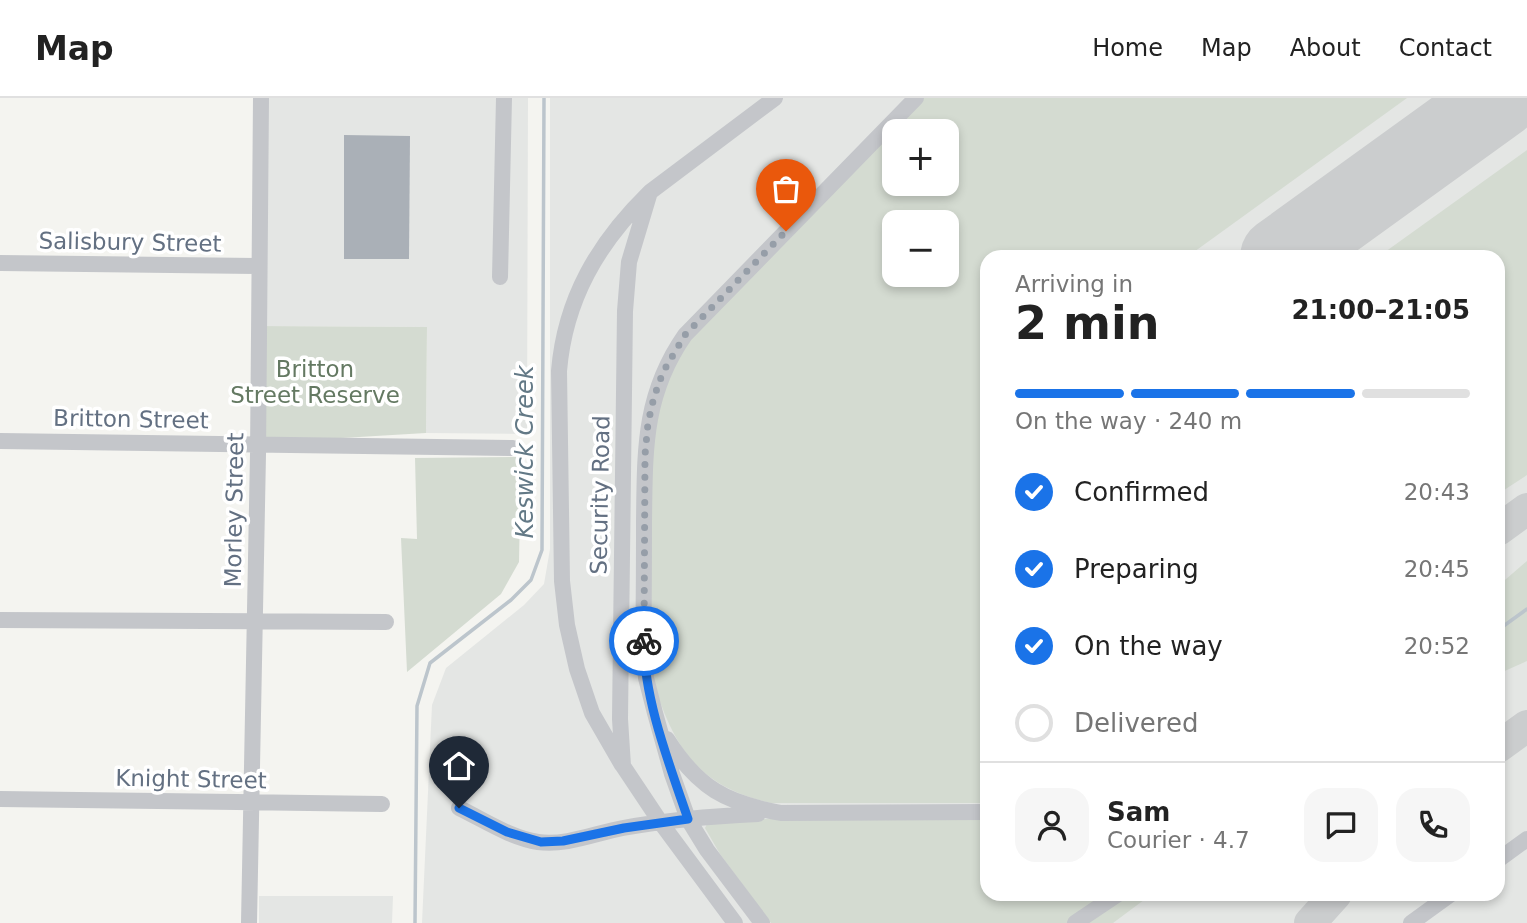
<!DOCTYPE html>
<html lang="en">
<head>
<meta charset="utf-8">
<style>
  body { margin:0; font-family:"DejaVu Sans",sans-serif; background:#f6f6f6; color:#222; height:100vh; display:flex; flex-direction:column; font-size:26px; white-space:nowrap }
  * { box-sizing:border-box; margin:0 }
  p { font-size:23px; color:#767676 }
  .icon { flex:none; width:38px; height:38px; fill:none; stroke:currentColor; stroke-width:2; stroke-linecap:round; stroke-linejoin:round }
  .map { position:relative; flex:1; overflow:hidden }
  .details { position:absolute; left:980px; top:152px; width:525px; height:651px; display:flex; flex-direction:column; background:#fff; border-radius:21px; box-shadow:0 4px 10px #0003 }
  .details>* { flex:none }
  .controls { position:absolute; left:882px; top:21px; display:grid; gap:14px }
  .controls a { display:grid; place-items:center; width:77px; height:77px; border-radius:14px; background:#fff; box-shadow:0 4px 10px #0003; font-size:35px }
  .pin { position:absolute; display:grid; place-items:center; width:60px; height:60px; color:#fff; margin:-72px -30px; border-radius:50% 50% 50% 0; rotate:-45deg; box-shadow:0 0 7px #0007 }
  .pin .icon { rotate:45deg }
  .courier { position:absolute; display:grid; place-items:center; width:70px; height:70px; margin:-35px; border:5px solid #1a73e8; border-radius:50%; background:#fff; color:#222; box-shadow:0 2px 9px #0007 }
  .headline em { font-style:normal; font-weight:600 }
  .headline div { display:flex; flex-direction:column-reverse }
  .headline { display:flex; align-items:center; justify-content:space-between; height:119px; padding:0 35px }
  h1 { font-size:46px; font-weight:600; line-height:52px }
  .bar { display:grid; grid-template-columns:repeat(4,1fr); gap:10px 7px; align-content:center; height:84px; padding:0 35px }
  .bar i { height:9px; border-radius:5px; background:#e0e0e0 }
  .bar .current { background:#1a73e8 }
  .bar p { grid-column:span 4 }
  .line { display:flex; align-items:center; gap:18px; padding:0 35px; border-top:2px solid #e0e0e0 }
  .line div { flex:1 }
  .round { display:grid; place-items:center; flex:none; width:74px; height:74px; border-radius:21px; background:#f6f6f6 }
  ol { padding:0 35px; list-style:none }
  li { display:flex; align-items:center; gap:21px; height:77px }
  li p { margin-inline-start:auto }
  li .icon { padding:7px; border-radius:50%; background:#1a73e8; color:#fff; stroke-width:4 }
  li:last-child { color:#767676 }
  li i { width:38px; height:38px; border:4px solid #e0e0e0; border-radius:50% }
  header { display:flex; align-items:center; gap:42px; box-sizing:border-box; height:98px; padding:0 35px; background:#fff; border-bottom:2px solid #e0e0e0 }
  header strong { font-size:33px }
  nav { display:flex; gap:38px; margin-inline-start:auto; font-size:24px }
  .map>svg:first-child { display:block }
</style>
</head>
<body>
<header>
<strong>Map</strong>
<nav><a>Home</a><a>Map</a><a>About</a><a>Contact</a></nav>
</header>
<div class="map">
<svg width="1527" height="825" viewBox="0 0 1527 825">
  <rect width="100%" height="100%" fill="#f4f4f0"/>
  <!-- built -->
  <path fill="#e4e6e4" fill-rule="evenodd" d="M263,0H528L527,336L426,335L427,229L259,228Z
    M550,0H1527V825H422L432,607L446,570L524,507L544,486L550,451ZM894,33H947V86H894ZM894,124H947V177H894ZM987,159H1498V796H987Z
    M259,798H393L392,825H259Z"/>
  <!-- green -->
  <path fill="#d4dbd1" fill-rule="evenodd" d="M922,0H1407L1187,159H987V705H771C695,688 672,646 651,576V349L656,305L686,242ZM894,33H947V86H894ZM894,124H947V177H894Z
    M1527,52V377L1498,396V159H1378Z
    M259,228L427,229L426,335L258,345Z
    M521,359L519,464L501,496L407,574L401,440L417,441L415,360Z
    M1527,463V563L1498,576V488Z
    M987,717V796H1152L1113,825H771L720,756L705,730L709,722Z"/>
  <g fill="none" stroke-linecap="round" stroke-linejoin="round">
    <!-- stream -->
    <path stroke="#bcc5cc" stroke-width="3.5" d="M1498,532L1527,511
      M415,825L417,608L430,565L511,502L531,482L542,452L544,0"/>
    <!-- taxiway -->
    <path stroke="#cbcdce" stroke-width="32" d="M1497,2L1505,0
      M1498,432L1527,411
      M1498,649L1527,628
      M1310,825L1336,796"/>
    <!-- runway -->
    <path stroke="#cbcdce" stroke-width="80" d="M1280,159L1500,0"/>
  </g>
  <!-- building -->
  <path fill="#aab0b7" d="M344,37L410,38L409,161H344Z"/>
  <g fill="none" stroke-linecap="round" stroke-linejoin="round">
    <!-- minor -->
    <path stroke="#c4c6ca" stroke-width="16" d="M0,165L259,168
      M500,179L504,0
      M0,343L513,350
      M0,522L386,524
      M667,641C698,690 726,705 781,715L987,714
      M622,667L592,615L577,571L567,527L562,483L559,273C565,201 598,145 649,95
      M0,701L382,706
      M459,710C484,722 511,740 538,744C566,748 596,735 623,730C667,722 713,718 758,716
      M1498,762L1527,741
      M249,825L258,356L261,0
      M735,825L661,725L623,668L620,621L625,213L629,164L650,94L775,0
      M762,825L707,752L688,721L672,676L655,615L646,580L643,549C644,507 644,465 644,424C645,353 643,297 685,237L916,0
      M1075,825L1118,796
      M1411,825L1451,796"/>
  </g>
  <g fill="none" stroke-linecap="round" stroke-linejoin="round">
    <!-- done -->
    <path stroke="#969ea8" stroke-width="7" stroke-dasharray="0 12.6" d="M644,543L645,357L648,325L654,299L663,274L685,237L786,133"/>
    <!-- route -->
    <path stroke="#1a73e8" stroke-width="9" d="M459,710L507,734L541,744L563,743L624,730L688,721C670,668 643,599 644,543"/>
  </g>
  <g text-anchor="middle" dominant-baseline="central" stroke-width="7" stroke-linejoin="round" paint-order="stroke">
    <!-- street labels -->
    <g font-size="23" fill="#637082" stroke="#fff">
      <text transform="translate(130 144) rotate(1)">Salisbury Street</text>
      <text transform="translate(131 321) rotate(1)">Britton Street</text>
      <text transform="translate(600 397) rotate(-89)">Security Road</text>
      <text transform="translate(234 412) rotate(-89)">Morley Street</text>
      <text transform="translate(191 681) rotate(1)">Knight Street</text>
    </g>
    <!-- park labels -->
    <g font-size="23" fill="#647962" stroke="#fff">
      <text x="315" y="271">Britton<tspan x="315" dy="26">Street Reserve</tspan></text>
    </g>
    <!-- water labels -->
    <g font-size="24" font-style="italic" fill="#637986" stroke="#fff">
      <text transform="translate(525 354) rotate(-90)">Keswick Creek</text>
    </g>
  </g>
</svg>
<div class="controls">
<a>+</a>
<a>−</a>
</div>
<div class="pin" style="left:786px;top:133px;background:#ea580c"><svg class="icon" aria-label="bag" viewBox="0 0 24 24"><path d="M5 8h14l-1 12H6zM9 8a3 3 0 0 1 6 0"/></svg></div>
<div class="pin" style="left:459px;top:710px;background:#1f2937"><svg class="icon" aria-label="home" viewBox="0 0 24 24"><path d="M3 11l9-7 9 7M6 9v11h12V9"/></svg></div>
<div class="courier" style="left:644px;top:543px"><svg class="icon" aria-label="bike" viewBox="0 0 24 24"><circle cx="6" cy="16" r="4"/><circle cx="18" cy="16" r="4"/><path d="M6 16l4-8h5l3 8M10 8l3 8H6M13 5h3"/></svg></div>
<section class="details">
<div class="headline"><div><h1>2 min</h1><p>Arriving in</p></div><em>21:00–21:05</em></div>
<div class="bar"><i class="current"></i><i class="current"></i><i class="current"></i><i></i><p>On the way · 240 m</p></div>
<ol>
<li><svg class="icon" aria-label="check" viewBox="0 0 24 24"><path d="M5 12l5 5 9-10"/></svg>Confirmed<p>20:43</p></li>
<li><svg class="icon" aria-label="check" viewBox="0 0 24 24"><path d="M5 12l5 5 9-10"/></svg>Preparing<p>20:45</p></li>
<li><svg class="icon" aria-label="check" viewBox="0 0 24 24"><path d="M5 12l5 5 9-10"/></svg>On the way<p>20:52</p></li>
<li><i></i>Delivered</li>
</ol>
<div class="line" style="height:126px"><a class="round"><svg class="icon" aria-label="person" viewBox="0 0 24 24"><circle cx="12" cy="8" r="4"/><path d="M4 21q1-7 8-7t8 7"/></svg></a><div><b>Sam</b><p>Courier · 4.7</p></div><a class="round"><svg class="icon" aria-label="chat" viewBox="0 0 24 24"><path d="M4 5h16v11H9l-5 4z"/></svg></a><a class="round"><svg class="icon" aria-label="phone" viewBox="0 0 24 24"><path d="M5 4h4l2 5-3 2q2 4 5 5l2-3 5 2v4C11 20 4 13 5 4z"/></svg></a></div>
</section>
</div>
</body>
</html>
